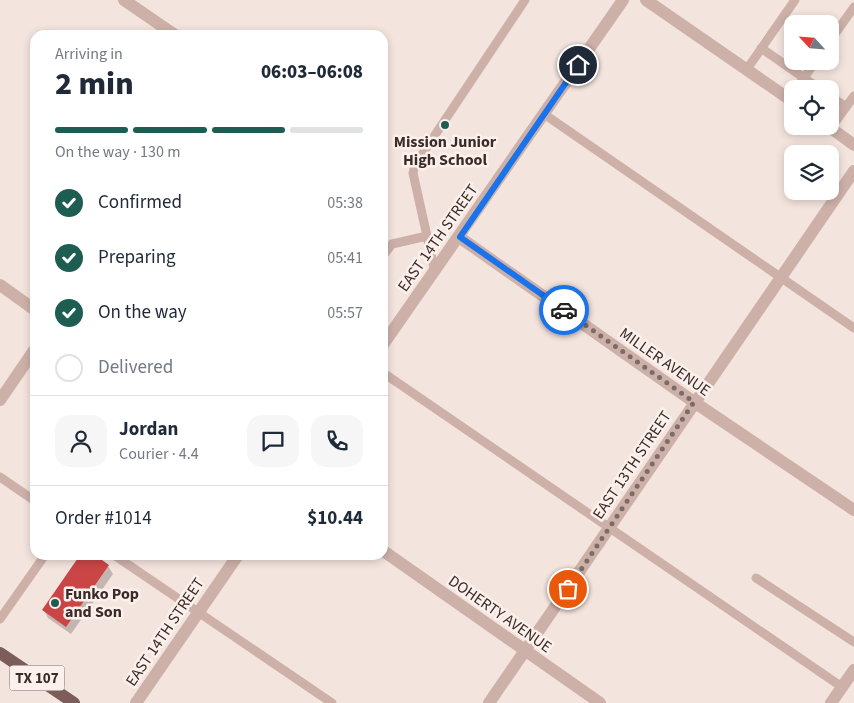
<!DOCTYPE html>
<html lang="en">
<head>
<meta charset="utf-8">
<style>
  body { margin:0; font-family:"Source Sans 3",sans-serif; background:#f6f6f7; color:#1f2937; height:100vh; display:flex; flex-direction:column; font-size:19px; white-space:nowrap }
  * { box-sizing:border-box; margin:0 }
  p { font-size:16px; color:#747a83 }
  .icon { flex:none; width:28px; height:28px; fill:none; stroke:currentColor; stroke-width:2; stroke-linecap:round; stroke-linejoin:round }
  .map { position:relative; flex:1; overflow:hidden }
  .sheet { position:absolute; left:30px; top:30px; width:358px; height:530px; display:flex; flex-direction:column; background:#fff; border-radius:15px; box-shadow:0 2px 8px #0003 }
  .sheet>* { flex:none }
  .needle { width:32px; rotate:296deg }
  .buttons { position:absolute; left:784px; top:15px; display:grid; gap:10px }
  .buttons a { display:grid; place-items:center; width:55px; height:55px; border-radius:10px; background:#fff; box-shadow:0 2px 8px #0003; font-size:25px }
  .pin { position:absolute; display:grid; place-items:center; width:42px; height:42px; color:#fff; margin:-21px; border:2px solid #fff; border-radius:50%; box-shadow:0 1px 5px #0007 }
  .courier { position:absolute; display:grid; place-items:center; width:50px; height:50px; margin:-25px; border:4px solid #1a73e8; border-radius:50%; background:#fff; color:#222; box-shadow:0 1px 6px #0007 }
  .overview em { font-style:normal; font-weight:800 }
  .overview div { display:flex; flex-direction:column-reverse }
  .overview { display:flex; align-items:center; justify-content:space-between; height:85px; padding:0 25px }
  h1 { font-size:32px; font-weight:800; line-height:38px }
  .bar { display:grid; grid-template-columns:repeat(4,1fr); gap:8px 5px; align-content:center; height:60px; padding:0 25px }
  .bar i { height:6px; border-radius:4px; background:#e0e1e3 }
  .bar .on { background:#1d5d52 }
  .bar p { grid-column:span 4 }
  .line { display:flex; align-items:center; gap:12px; padding:0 25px; border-top:1px solid #e0e1e3 }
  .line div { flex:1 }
  .round { display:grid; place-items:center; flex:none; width:52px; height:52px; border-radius:15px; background:#f6f6f7 }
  ol { padding:0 25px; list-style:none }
  li { display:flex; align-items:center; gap:15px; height:55px }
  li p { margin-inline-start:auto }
  li .icon { padding:5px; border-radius:50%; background:#1d5d52; color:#fff; stroke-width:4 }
  li:last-child { color:#747a83 }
  li i { width:28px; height:28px; border:2px solid #e0e1e3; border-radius:50% }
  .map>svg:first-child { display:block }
</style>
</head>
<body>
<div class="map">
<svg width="854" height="703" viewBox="0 0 854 703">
  <rect width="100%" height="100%" fill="#f4e4de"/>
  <!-- shadow -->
  <path fill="#0003" d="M82,555H93L108,566L113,574L71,634L48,618L44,610Z"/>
  <!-- building -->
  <path fill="#ca4646" d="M80,555H95L109,565L66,627L42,610Z"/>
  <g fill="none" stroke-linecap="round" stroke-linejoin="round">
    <!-- lane -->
    <path stroke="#cdb1a9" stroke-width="9" d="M830,41L854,7
      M761,48L820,89
      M747,69L795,0
      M796,89L816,61
      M830,96L846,107
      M544,114L854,328
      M831,128L854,96
      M382,257L392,244L427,236
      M435,272L413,173L415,165L525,0
      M382,372L842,687
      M0,477L35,501
      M114,555L332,703
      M756,578L854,642
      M0,619L45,555"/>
    <!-- street -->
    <path stroke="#cdb1a9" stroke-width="12" d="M124,0L175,35
      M646,0L792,101
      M828,126L854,145
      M459,237L694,402L854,510
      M0,285L35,310
      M382,346L623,0
      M0,400L35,349
      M382,550L600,703
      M136,703L238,555
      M489,703L854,171
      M831,703L854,670"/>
    <!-- primary -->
    <path stroke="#7c5d5a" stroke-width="12" d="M0,653L74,703"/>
  </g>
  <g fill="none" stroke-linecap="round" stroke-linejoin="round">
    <!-- done -->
    <path stroke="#7b6c68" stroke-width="5" stroke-dasharray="0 9" d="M564,310L694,402L568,589"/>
    <!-- route -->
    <path stroke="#1a73e8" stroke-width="6" d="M564,310L460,237L578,65"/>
  </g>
  <!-- markers -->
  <g fill="#1d5d52" stroke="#fbf0eb" stroke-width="2">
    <circle cx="445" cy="125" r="5"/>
    <circle cx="55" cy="603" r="5"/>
  </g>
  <g text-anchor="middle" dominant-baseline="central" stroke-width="5" stroke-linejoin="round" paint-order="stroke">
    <!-- shield labels -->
    <rect fill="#fbf0eb" stroke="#746663" stroke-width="1" x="9.5" y="665.5" width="55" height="25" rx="4"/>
    <g font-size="15" font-weight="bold" fill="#3a2b29">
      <text x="37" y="678">TX 107</text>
    </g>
    <!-- poi labels -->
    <g font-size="16" font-weight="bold" fill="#3a2b29" stroke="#fbf0eb">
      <text x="445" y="142">Mission Junior<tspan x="445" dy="18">High School</tspan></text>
      <text x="65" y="594" text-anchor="start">Funko Pop<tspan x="65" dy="18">and Son</tspan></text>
    </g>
    <!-- street labels -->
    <g font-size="16" fill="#3a2b29" stroke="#fbf0eb">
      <text transform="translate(438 238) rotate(-55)">EAST 14TH STREET</text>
      <text transform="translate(665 362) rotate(35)">MILLER AVENUE</text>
      <text transform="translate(632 465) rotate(-56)">EAST 13TH STREET</text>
      <text transform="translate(500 614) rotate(35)">DOHERTY AVENUE</text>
      <text transform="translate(165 632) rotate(-56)">EAST 14TH STREET</text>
    </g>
  </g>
</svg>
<div class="buttons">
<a><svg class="needle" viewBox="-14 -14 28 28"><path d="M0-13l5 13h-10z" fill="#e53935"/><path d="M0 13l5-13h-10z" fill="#747a83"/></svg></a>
<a><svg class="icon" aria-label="locate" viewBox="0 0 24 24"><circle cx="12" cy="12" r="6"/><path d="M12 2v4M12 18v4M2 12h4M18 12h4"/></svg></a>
<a><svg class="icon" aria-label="layers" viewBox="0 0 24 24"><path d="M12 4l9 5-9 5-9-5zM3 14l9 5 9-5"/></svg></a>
</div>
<div class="pin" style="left:568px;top:589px;background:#ea580c"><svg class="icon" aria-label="bag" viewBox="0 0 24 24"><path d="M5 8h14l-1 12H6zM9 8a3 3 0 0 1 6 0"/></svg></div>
<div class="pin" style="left:578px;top:65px;background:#1f2937"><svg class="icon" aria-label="home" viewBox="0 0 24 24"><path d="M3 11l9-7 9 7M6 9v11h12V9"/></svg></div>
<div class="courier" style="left:564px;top:310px"><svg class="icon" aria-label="car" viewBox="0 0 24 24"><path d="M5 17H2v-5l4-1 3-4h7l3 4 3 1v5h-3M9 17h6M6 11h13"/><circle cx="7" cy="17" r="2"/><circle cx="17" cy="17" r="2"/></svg></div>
<section class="sheet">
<div class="overview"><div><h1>2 min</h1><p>Arriving in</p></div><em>06:03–06:08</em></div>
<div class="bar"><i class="on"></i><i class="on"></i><i class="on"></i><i></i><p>On the way · 130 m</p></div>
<ol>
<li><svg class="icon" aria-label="check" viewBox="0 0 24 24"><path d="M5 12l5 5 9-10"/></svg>Confirmed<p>05:38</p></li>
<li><svg class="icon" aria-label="check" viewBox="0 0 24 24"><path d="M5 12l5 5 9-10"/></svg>Preparing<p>05:41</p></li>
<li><svg class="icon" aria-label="check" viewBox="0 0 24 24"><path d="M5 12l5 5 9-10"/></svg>On the way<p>05:57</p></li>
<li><i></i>Delivered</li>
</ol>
<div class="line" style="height:90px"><a class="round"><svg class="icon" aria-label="person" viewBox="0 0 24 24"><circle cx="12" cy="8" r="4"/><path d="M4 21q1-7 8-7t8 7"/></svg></a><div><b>Jordan</b><p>Courier · 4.4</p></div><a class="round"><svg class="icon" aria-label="chat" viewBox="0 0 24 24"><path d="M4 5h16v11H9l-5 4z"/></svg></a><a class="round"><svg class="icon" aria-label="phone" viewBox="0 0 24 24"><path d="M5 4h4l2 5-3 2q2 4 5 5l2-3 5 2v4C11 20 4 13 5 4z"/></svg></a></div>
<div class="line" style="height:65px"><div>Order #1014</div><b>$10.44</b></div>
</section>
</div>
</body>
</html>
